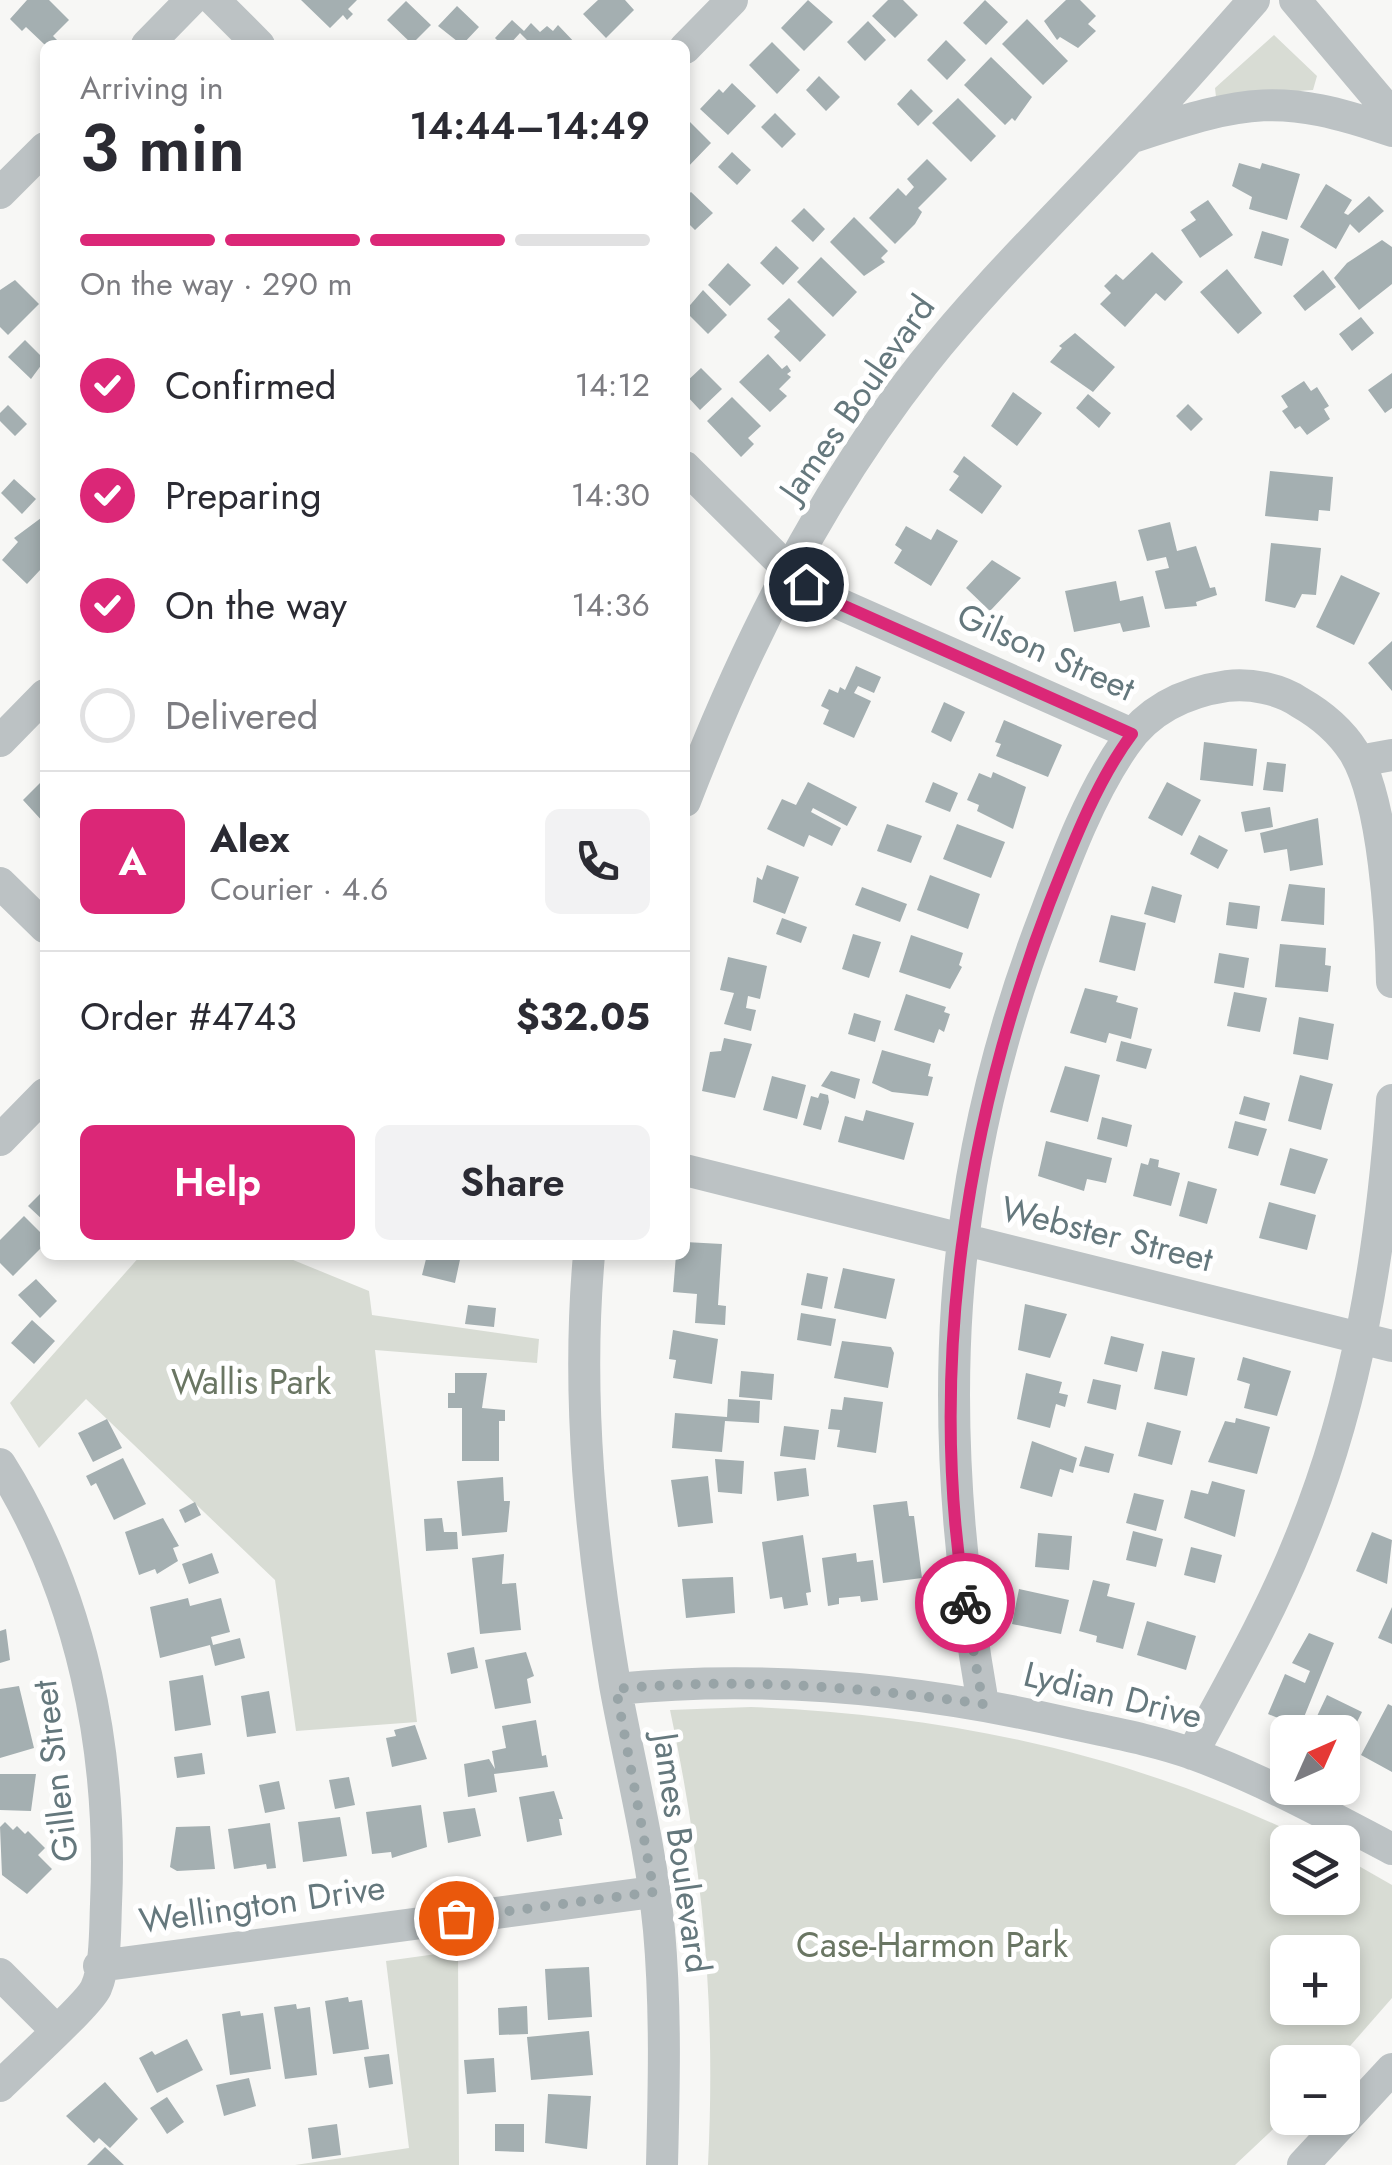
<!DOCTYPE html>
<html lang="en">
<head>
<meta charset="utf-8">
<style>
  body { margin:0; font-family:Jost,sans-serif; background:#f2f2f3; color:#2b2b33; height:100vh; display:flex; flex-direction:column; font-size:38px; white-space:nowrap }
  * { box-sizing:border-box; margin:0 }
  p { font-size:32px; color:#7c7c81 }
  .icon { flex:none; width:55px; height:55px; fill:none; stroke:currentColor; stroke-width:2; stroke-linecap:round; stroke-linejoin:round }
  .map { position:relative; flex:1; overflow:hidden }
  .drawer { position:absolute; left:40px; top:40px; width:650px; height:1220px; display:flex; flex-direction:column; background:#fff; border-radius:15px; box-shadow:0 5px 15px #0003 }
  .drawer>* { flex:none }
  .needle { width:65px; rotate:45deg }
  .controls { position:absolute; left:1270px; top:1715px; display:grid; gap:20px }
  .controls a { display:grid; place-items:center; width:90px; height:90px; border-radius:15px; background:#fff; box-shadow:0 5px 15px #0003; font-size:50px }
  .pin { position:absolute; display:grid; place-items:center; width:85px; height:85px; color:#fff; margin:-42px; border:5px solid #fff; border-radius:50%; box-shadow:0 2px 10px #0007 }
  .courier { position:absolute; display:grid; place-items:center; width:100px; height:100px; margin:-50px; border:8px solid #db2777; border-radius:50%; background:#fff; color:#222; box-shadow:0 2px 12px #0007 }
  .summary em { font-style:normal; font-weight:600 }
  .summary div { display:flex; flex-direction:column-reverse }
  .summary { display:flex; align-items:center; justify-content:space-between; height:170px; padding:0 40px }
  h1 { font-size:65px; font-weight:600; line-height:75px }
  .bar { display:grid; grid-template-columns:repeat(4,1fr); gap:15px 10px; align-content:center; height:120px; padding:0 40px }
  .bar i { height:12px; border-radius:8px; background:#e1e1e2 }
  .bar .on { background:#db2777 }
  .bar p { grid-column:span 4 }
  .line { display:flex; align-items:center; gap:25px; padding:0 40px; border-top:2px solid #e1e1e2 }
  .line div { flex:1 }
  .round { display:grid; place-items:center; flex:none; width:105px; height:105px; border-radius:15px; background:#f2f2f3 }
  ol { padding:0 40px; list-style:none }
  li { display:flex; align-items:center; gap:30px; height:110px }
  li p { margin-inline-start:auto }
  li .icon { padding:10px; border-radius:50%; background:#db2777; color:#fff; stroke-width:4 }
  li:last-child { color:#7c7c81 }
  li i { width:55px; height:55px; border:5px solid #e1e1e2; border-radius:50% }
  .cta { display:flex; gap:20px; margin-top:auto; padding:20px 40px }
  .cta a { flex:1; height:115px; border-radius:15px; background:#db2777; color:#fff; font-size:40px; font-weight:600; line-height:115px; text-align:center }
  .cta a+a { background:#f2f2f3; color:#2b2b33 }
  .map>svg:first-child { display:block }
</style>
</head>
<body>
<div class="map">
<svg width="1392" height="2165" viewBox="0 0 1392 2165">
  <rect width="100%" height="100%" fill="#f7f7f5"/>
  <!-- green -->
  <path fill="#d8dcd4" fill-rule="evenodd" d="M1274,35L1317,76L1313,90L1216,97L1215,88Z
    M141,1255H281L369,1291L372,1315L539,1339L537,1363L375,1350L417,1722L296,1731L275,1580L86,1399L39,1448L10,1403Z
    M751,1707C951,1715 1132,1754 1313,1842H1288V1898H1342L1343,1857L1392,1885V1998L1336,2062H1288L1287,2116L1235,2165H708C716,2006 703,1866 670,1710ZM1288,1952H1342V2008H1288Z
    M458,1951L459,2165H295L409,2148L386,1961Z"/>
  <!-- building -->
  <path fill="#a4afb1" d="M27,0H49L69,20L53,36L57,40L52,45H45L26,27L22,31L10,19Z
    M301,0H357L348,9L353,14L347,20L343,15L330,28Z
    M598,0H625L634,10L606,38L583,14Z
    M808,0L833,22L804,51L781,28Z
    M888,0H903L918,15L895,38L872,16Z
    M985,0L1008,22L986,45L963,23Z
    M1066,0H1080L1096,16L1088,24L1096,31L1078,48L1060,37L1057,40L1044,21Z
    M406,1L431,25L412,44L387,20Z
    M457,6L479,27L462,45L438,26Z
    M1027,19L1068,61L1043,85L1002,44Z
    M512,20L524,31L531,23L540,32L547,26L553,31L558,25L577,45H532L520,33L509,45H502L495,38Z
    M868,21L886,40L865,61L847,42Z
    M946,40L966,60L947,80L927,60Z
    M772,42L800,70L777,94L749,65Z
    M991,57L1032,97L1015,121L1012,118L1005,125L964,85Z
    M819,76L840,97L826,111L806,90Z
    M732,83L756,106L728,135L700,109L719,89L723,93Z
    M911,89L933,111L918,126L897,104Z
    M958,98L996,136L971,162L932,123Z
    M775,113L796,134L782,148L761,127Z
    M688,120L711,143L685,170V123Z
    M732,152L751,170L737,185L718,167Z
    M927,159L947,179L918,208L922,212L915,224L895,244L869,218L898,188L906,196L914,187L907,179Z
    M1239,163L1260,169L1262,163L1300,174L1287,220L1249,209L1252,197L1232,186Z
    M1326,184L1352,200L1344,213L1348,215L1369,196L1384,211L1359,233L1350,224L1336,249L1300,227Z
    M691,192L713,213L695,230L685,220V197Z
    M1208,200L1233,235L1200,258L1181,230L1196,220L1190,212Z
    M804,208L825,229L813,242L791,221Z
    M854,217L888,251L881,258L885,262L864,276L830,242Z
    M1262,231L1289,239L1282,266L1254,258Z
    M1382,240L1392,247V284L1359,310L1334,278L1347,263Z
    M776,246L799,268L783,285L760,263Z
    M1152,252L1183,282L1165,301L1156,293L1125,327L1100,304L1111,293L1104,286L1116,274L1123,280Z
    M821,257L857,292L833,317L797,282Z
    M728,263L751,285L730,306L708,285Z
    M1227,269L1262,313L1238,334L1200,292Z
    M1323,270L1336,287L1305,311L1293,296Z
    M15,280L39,304L8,335L0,327V290Z
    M703,290L727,315L708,334L685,311Z
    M789,298L826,335L800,362L774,337L780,331L767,319Z
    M1361,317L1374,333L1352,351L1339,334Z
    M1075,333L1115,367L1093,392L1050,362L1062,348L1059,346Z
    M25,340L45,360L31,379L8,357Z
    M768,354L782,369L787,365L791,371L787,374L791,377L779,389L787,396L770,412L739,382Z
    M701,368L722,389L700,410L685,394V383Z
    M1392,373V408L1385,413L1368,390Z
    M1304,381L1311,391L1317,387L1329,406L1324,409L1330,419L1307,435L1300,426L1295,429L1282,411L1288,407L1281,396Z
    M1013,392L1042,413L1017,446L991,426Z
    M1088,394L1111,413L1099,428L1076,408Z
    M732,397L761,426L748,438L754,444L741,457L707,421Z
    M1188,404L1203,419L1191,431L1176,416Z
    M8,405L27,424L15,436L0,421V413Z
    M964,456L1002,486L982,514L949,490L959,476L953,472Z
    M1270,471L1333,477L1330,511L1319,510L1318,521L1265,516Z
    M14,479L36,499L22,514L1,493Z
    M41,518L45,522V573L41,569L27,584L2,560L18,542L14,538Z
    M1170,522L1177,551L1196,546L1210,588L1215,587L1217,595L1196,602L1197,606L1165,609L1155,571L1169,568L1166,557L1147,561L1138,530Z
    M906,526L931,540L937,529L958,541L931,586L894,563L902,550L895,545Z
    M1271,543L1321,548L1316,595L1302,594L1295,608L1265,601Z
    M992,560L1021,578L990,611L966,588Z
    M1341,575L1380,593L1354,645L1316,627Z
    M1116,581L1120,601L1143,596L1150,627L1123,632L1120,623L1074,632L1065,591Z
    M1392,641V691L1368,663Z
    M856,666L881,677L874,693L858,686L854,693L871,701L854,738L823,724L829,710L821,706L829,689L838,693L840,687L845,690Z
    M944,702L965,712L951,742L931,732Z
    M1004,720L1062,745L1048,777L996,756L1001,744L995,742Z
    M1204,742L1257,749L1253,786L1200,780Z
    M1267,762L1286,764L1283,792L1263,790Z
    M993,772L1026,787L1013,829L977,811L979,805L967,800L979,773L991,778Z
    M45,778V824L23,800Z
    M808,782L857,807L847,826L813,808L811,812L841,828L832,846L809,835L804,847L767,829L782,799L796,805Z
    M933,782L958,793L950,812L925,802Z
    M1167,782L1201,800L1182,836L1148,818Z
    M1270,807L1273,827L1245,832L1241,812Z
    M1318,818L1323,865L1290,871L1287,849L1264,853L1260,833Z
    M887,824L922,836L911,863L877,851Z
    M957,824L1005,842L991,878L943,859Z
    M1199,835L1228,850L1218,869L1190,854Z
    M767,865L799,877L785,914L753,902L757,877L762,880Z
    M930,875L980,894L968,929L917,910Z
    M1289,884L1325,888L1324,925L1281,921Z
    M1152,886L1182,895L1175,923L1144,914Z
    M862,887L907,904L900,922L855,905Z
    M1229,902L1260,906L1257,929L1226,925Z
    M1111,915L1146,923L1135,971L1099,962Z
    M782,918L807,927L801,943L776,934Z
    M853,934L881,942L869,978L842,969Z
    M911,935L963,953L959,965L962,967L950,989L899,972Z
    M1280,944L1326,948L1325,965L1331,966L1328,992L1275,987Z
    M1219,953L1249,958L1244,988L1214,983Z
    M728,957L767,966L760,999L748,996L746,1008L756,1010L751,1031L724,1024L734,993L720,990Z
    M1085,988L1118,996L1116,1002L1138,1008L1131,1039L1109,1033L1106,1043L1070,1033Z
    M1234,992L1267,998L1260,1032L1227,1026Z
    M906,994L946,1007L944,1012L950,1014L944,1032L939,1029L934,1043L894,1030Z
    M854,1013L881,1021L875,1042L848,1034Z
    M1299,1017L1334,1024L1328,1060L1293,1054Z
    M724,1038L752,1044L735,1098L702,1091L710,1052L721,1051Z
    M1121,1041L1152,1049L1146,1069L1116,1061Z
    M882,1050L931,1064L928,1076L933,1077L928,1096L892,1092L872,1083Z
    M1065,1066L1100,1075L1088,1122L1050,1112Z
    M831,1071L860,1079L855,1099L821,1086Z
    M1300,1075L1333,1084L1321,1130L1288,1121Z
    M772,1076L806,1085L797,1119L763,1110Z
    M820,1093L828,1095L829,1102L821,1130L803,1125L811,1096L818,1098Z
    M1244,1096L1270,1103L1265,1121L1239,1114Z
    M866,1110L914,1123L904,1160L838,1142L845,1116L863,1121Z
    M1102,1117L1132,1125L1127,1147L1097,1139Z
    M1235,1121L1267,1129L1258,1156L1228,1148Z
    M1046,1141L1112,1158L1106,1183L1087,1179L1084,1191L1038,1176Z
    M1290,1148L1328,1159L1315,1194L1280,1185Z
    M1150,1158L1159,1160L1158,1167L1180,1173L1171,1206L1133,1196L1141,1163L1148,1165Z
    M1188,1181L1217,1189L1207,1224L1179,1216Z
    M45,1189V1222L28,1206Z
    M1269,1202L1316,1215L1307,1250L1259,1238Z
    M24,1216L45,1237V1244L13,1276L0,1263V1240Z
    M685,1242L722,1244L718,1305L726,1306L725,1325L695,1323L697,1294L673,1292L676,1255H685Z
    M427,1255H461L455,1283L422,1275Z
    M843,1268L895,1279L886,1319L834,1308Z
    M807,1273L828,1277L822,1309L801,1305Z
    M36,1279L57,1301L40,1318L18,1295Z
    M1025,1304L1067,1314L1050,1358L1018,1350Z
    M468,1305L496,1308L494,1327L465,1324Z
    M801,1313L836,1319L831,1346L797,1340Z
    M32,1320L55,1341L34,1364L11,1343Z
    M673,1330L718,1339L712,1384L673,1378L676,1360L669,1359Z
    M1111,1336L1144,1344L1137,1372L1104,1364Z
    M842,1341L891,1347L894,1353L888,1388L834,1378Z
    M1162,1351L1195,1358L1187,1396L1154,1389Z
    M1243,1357L1291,1371L1277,1416L1244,1408L1250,1384L1237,1380Z
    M741,1371L774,1374L772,1400L739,1397Z
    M455,1373H487L482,1408L505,1410V1421H499V1461H462V1408H448V1393H455Z
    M1026,1373L1062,1382L1059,1393L1068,1395L1065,1407L1056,1404L1050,1428L1017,1419Z
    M1093,1379L1121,1385L1116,1410L1087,1403Z
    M844,1397L883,1402L876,1453L837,1447L840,1430L828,1429L831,1409L842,1410Z
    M728,1399L760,1401L759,1423L725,1421L722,1452L672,1448L675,1413L727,1417Z
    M1236,1418L1270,1427L1257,1474L1208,1462L1225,1421L1235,1423Z
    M107,1419L122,1448L93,1462L78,1433Z
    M1147,1422L1181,1431L1172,1465L1138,1456Z
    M784,1426L819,1430L815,1460L780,1456Z
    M1032,1441L1077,1458L1073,1473L1060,1469L1052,1497L1020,1488Z
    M1085,1446L1114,1454L1109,1473L1079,1466Z
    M123,1458L146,1504L114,1520L96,1483L91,1486L86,1476Z
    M715,1459L744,1461L742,1494L718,1492Z
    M806,1468L809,1496L777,1501L774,1472Z
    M708,1476L713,1523L678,1527L671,1480Z
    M503,1477L504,1501H510L507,1532L462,1536L457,1481Z
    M1212,1481L1245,1490L1235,1537L1184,1518L1191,1490L1208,1494Z
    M1134,1493L1164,1500L1156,1531L1126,1523Z
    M907,1501L909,1516H914L922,1578L883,1583L873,1505Z
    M195,1502L201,1515L185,1523L179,1510Z
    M163,1518L179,1546L173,1548L178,1561L157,1574L155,1569L139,1575L125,1532Z
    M442,1518L444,1532H457L458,1549L426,1551L424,1519Z
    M1133,1531L1163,1539L1156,1567L1126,1560Z
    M1372,1532L1392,1540L1387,1584L1356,1571Z
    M1038,1533L1072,1536L1069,1570L1035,1567Z
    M803,1535L811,1592L806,1593L808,1605L784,1609L782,1597L770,1599L762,1542Z
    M1191,1547L1222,1555L1215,1583L1184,1575Z
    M212,1553L219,1573L189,1584L182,1564Z
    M856,1553L857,1562L873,1560L878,1600L861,1602L860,1596L839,1598V1604L828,1606L822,1558Z
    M504,1554L502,1584L516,1583L521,1630L480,1634L472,1558Z
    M733,1577L735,1613L686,1618L682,1579Z
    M1093,1580L1110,1584L1107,1596L1135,1603L1123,1649L1096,1642L1097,1636L1079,1631Z
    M1019,1589L1069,1600L1061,1634L1012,1624Z
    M188,1598L190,1606L221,1598L230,1632L211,1637L213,1645L240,1638L245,1658L215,1666L210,1645L160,1658L150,1607Z
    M1392,1607V1644L1378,1638Z
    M1147,1621L1196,1636L1186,1670L1137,1655Z
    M6,1629L10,1660L0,1663V1631Z
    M1309,1633L1334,1643L1300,1727L1268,1714L1285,1674L1305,1683L1310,1671L1292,1663Z
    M474,1647L478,1668L451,1674L447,1653Z
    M526,1652L534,1676L527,1679L531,1703L495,1709L485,1660Z
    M203,1675L211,1725L175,1731L169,1681Z
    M19,1686L34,1748L0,1758V1689Z
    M269,1691L276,1733L247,1737L241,1696Z
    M1327,1695L1362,1712L1342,1752V1732L1310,1731Z
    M1388,1704L1392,1706V1772L1361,1755Z
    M536,1720L542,1756L546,1755L548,1767L494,1774L497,1792L468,1797L464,1764L489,1759L495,1769L492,1751L506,1748L502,1726Z
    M415,1725L427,1759L392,1767L386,1738L396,1736L394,1730Z
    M202,1753L205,1774L177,1778L174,1757Z
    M0,1774H36L31,1811L0,1810Z
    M349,1777L355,1805L335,1809L329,1780Z
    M279,1781L285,1809L265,1813L259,1785Z
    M554,1791L563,1819H559L562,1835L527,1842L519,1797Z
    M421,1805L427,1847L392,1858L391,1852L372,1854L366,1812Z
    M475,1808L481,1836L448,1843L443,1812Z
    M340,1817L347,1856L303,1862L298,1822Z
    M5,1822L13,1830L17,1826L25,1834L28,1831L45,1848L38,1855L52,1869L27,1894L2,1875L0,1827Z
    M270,1823L276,1868L267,1869L266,1864L234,1869L228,1829Z
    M210,1826L215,1869L177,1871L170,1867L176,1827Z
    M589,1967L592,2017L548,2020L545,1969Z
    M348,1997L349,2002L362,2000L369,2049L333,2054L325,2001Z
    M296,2004L297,2009L310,2007L317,2075L285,2079L274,2007Z
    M527,2006L528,2034L499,2035L498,2008Z
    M240,2011L241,2016L263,2013L271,2069L230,2075L222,2014Z
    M589,2031L593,2075L531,2080L527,2037Z
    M187,2039L203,2070L157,2093L139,2058L152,2051L155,2055Z
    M389,2054L393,2084L369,2088L364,2057Z
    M494,2058L496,2092L467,2094L464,2060Z
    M249,2078L256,2106L224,2116L216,2085Z
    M105,2082L138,2119L110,2148L99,2138L94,2143L66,2116Z
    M548,2094L591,2096L587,2149L545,2143Z
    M167,2097L184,2122L167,2134L150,2108Z
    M337,2124L341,2155L312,2159L308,2128Z
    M495,2124H524V2152L495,2151Z
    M105,2147L124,2165H87Z"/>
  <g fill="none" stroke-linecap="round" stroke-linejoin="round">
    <!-- street -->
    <path stroke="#bcc2c4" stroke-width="32" d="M214,0L259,45
      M1295,0L1392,115
      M147,45L191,0
      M685,48L732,0
      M1136,136C1246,100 1280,92 1392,131
      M0,193L45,148
      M685,467L789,570L824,597L1132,734
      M0,741L45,695
      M1359,761L1392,755
      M685,801C745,645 820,495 923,364C988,282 1062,212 1133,135C1174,91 1214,45 1254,0
      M0,883L45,927
      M0,1140L45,1094
      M685,1170L1392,1346
      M589,1255C576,1398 591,1543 615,1685C630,1767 651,1847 659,1930C666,2009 664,2087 662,2165
      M0,1464C82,1594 113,1752 106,1904C105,1928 106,1965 96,1988C89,2004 17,2069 0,2086
      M616,1689C769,1674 919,1689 1068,1723C1109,1732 1154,1740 1193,1754C1262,1779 1327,1815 1392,1849
      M983,1704C934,1425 942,1182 1045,915C1066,859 1090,794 1125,744C1149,709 1186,692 1227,686C1250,683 1280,689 1299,702C1322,715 1340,730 1354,752C1384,800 1391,925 1392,982
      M1192,1754C1229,1685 1269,1616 1298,1544C1357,1402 1381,1253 1392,1100
      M99,1966L653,1892
      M0,1974L56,2030
      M1303,2165L1392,2069"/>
  </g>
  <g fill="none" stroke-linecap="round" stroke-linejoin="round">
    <!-- done -->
    <path stroke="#98a4a7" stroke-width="10" stroke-dasharray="0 18" d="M456,1918L654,1892L616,1689C740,1677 860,1687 983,1704L965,1603"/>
    <!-- route -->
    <path stroke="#db2777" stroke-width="12" d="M806,584L824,597L1132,734C1096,782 1071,848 1049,904C965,1124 928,1368 965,1603"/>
  </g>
  <g text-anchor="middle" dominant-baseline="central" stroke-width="10" stroke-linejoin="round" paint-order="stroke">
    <!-- street labels -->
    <g font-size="35" fill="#65787d" stroke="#fff">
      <text transform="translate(857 398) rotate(-55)">James Boulevard</text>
      <text transform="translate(1046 652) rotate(24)">Gilson Street</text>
      <text transform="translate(1107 1234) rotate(14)">Webster Street</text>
      <text transform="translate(1113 1695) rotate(14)">Lydian Drive</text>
      <text transform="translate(55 1771) rotate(-97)">Gillen Street</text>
      <text transform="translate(682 1853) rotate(82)">James Boulevard</text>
      <text transform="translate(262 1904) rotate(-8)">Wellington Drive</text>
    </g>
    <!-- park labels -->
    <g font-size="35" fill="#6a7663" stroke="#fff">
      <text x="251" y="1382">Wallis Park</text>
      <text x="932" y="1945">Case-Harmon Park</text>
    </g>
  </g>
</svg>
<div class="controls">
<a><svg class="needle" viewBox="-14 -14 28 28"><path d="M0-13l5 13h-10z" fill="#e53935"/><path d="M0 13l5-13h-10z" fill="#7c7c81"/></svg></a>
<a><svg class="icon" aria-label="layers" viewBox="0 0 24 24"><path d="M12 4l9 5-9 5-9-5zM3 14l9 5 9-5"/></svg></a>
<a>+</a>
<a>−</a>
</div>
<div class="pin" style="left:456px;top:1918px;background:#ea580c"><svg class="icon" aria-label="bag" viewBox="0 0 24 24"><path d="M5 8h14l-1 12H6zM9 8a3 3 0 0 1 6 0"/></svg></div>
<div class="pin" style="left:806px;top:584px;background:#1f2937"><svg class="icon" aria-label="home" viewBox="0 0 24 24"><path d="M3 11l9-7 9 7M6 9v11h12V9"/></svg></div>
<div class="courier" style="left:965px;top:1603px"><svg class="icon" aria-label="bike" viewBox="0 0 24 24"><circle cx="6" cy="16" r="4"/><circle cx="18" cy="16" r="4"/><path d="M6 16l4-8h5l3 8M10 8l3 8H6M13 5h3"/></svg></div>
<section class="drawer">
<div class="summary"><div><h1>3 min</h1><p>Arriving in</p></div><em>14:44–14:49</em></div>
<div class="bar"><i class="on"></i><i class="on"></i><i class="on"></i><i></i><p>On the way · 290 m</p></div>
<ol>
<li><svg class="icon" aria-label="check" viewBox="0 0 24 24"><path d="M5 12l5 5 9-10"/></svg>Confirmed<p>14:12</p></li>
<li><svg class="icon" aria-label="check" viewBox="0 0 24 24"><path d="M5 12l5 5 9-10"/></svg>Preparing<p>14:30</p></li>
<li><svg class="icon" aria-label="check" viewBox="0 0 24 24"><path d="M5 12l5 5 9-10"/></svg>On the way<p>14:36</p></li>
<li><i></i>Delivered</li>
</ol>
<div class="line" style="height:180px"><b class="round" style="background:#db2777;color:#fff">A</b><div><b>Alex</b><p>Courier · 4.6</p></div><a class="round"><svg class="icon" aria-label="phone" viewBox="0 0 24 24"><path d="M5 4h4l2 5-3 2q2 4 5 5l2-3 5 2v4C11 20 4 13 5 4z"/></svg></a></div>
<div class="line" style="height:130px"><div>Order #4743</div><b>$32.05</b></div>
<div class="cta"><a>Help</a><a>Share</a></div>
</section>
</div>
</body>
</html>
